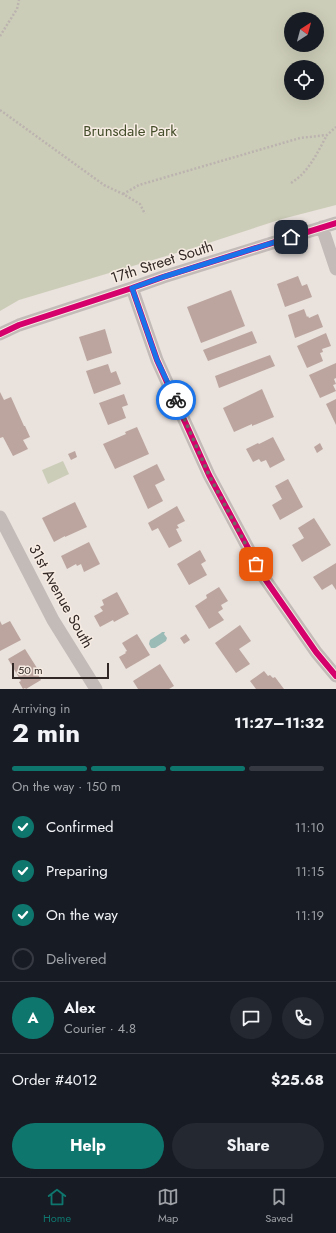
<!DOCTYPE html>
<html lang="en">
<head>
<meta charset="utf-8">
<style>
  body { margin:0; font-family:Jost,sans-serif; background:#242831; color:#f1f3f6; height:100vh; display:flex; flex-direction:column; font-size:15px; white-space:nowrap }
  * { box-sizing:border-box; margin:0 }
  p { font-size:13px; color:#9ea1a6 }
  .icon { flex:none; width:22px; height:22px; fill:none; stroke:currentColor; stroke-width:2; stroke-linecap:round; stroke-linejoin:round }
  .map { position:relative; height:689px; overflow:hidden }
  .panel { display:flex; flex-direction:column; background:#171b24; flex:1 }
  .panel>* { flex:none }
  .needle { width:26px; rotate:36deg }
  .fabs { position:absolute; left:284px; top:12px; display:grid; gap:8px }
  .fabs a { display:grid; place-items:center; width:40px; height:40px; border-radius:50%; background:#171b24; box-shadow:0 4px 16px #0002; font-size:20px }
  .scale { position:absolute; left:12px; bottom:10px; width:97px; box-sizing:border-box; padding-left:4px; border:2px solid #322825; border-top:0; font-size:11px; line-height:14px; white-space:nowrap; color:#322825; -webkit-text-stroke:3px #f7ece3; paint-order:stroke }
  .pin { position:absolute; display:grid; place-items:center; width:34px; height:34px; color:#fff; margin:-17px; border-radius:8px; box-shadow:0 2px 6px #0006 }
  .courier { position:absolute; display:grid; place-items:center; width:40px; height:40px; margin:-20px; border:3px solid #1a73e8; border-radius:50%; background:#fff; color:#222; box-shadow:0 1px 5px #0007 }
  .headline em { font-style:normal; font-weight:700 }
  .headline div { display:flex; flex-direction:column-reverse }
  .headline { display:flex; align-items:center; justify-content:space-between; height:68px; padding:0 12px }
  h1 { font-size:26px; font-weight:700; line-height:30px }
  .bar { display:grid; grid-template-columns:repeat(4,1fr); gap:6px 4px; align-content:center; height:48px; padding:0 12px }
  .bar i { height:5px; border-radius:3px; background:#363941 }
  .bar .on { background:#0f766e }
  .bar p { grid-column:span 4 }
  .line { display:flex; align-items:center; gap:10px; padding:0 12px; border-top:1px solid #363941 }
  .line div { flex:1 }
  .round { display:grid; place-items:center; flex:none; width:42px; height:42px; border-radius:21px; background:#242831 }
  ol { padding:0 12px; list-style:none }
  li { display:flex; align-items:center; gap:12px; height:44px }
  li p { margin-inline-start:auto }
  li .icon { padding:4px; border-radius:50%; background:#0f766e; color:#fff; stroke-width:4 }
  li:last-child { color:#9ea1a6 }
  li i { width:22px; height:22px; border:2px solid #363941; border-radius:50% }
  .button { display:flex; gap:8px; margin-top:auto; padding:8px 12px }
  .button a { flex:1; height:46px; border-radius:24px; background:#0f766e; color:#fff; font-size:16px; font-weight:700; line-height:46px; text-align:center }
  .button a+a { background:#242831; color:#f1f3f6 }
  .dock { display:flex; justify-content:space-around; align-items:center; height:56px; border-top:1px solid #363941; background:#171b24; font-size:11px; color:#9ea1a6 }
  .dock a { display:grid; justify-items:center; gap:2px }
  .dock .on { color:#0f766e }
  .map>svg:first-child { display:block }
</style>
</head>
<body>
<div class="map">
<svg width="336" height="689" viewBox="0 0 336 689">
  <rect width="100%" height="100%" fill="#eae2dd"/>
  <!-- green -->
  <path fill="#cccdb8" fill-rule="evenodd" d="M0,0H336V205L282,219L193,248L19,300L0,311ZM291,19H317V45H291ZM291,67H317V93H291Z
    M63,461L69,474L48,484L42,470Z"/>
  <!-- water -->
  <path fill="#9bbbb7" d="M162,632H165L164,634L167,638L166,641L155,648H151L149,644L150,640L161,633Z"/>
  <!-- building -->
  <path fill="#bca59f" d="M298,276L302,286L307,284L312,297L285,307L277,284Z
    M231,290L245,326L201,343L187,307Z
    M304,309L307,317L308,316L309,318L318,314L323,327L295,338L288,315Z
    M105,329L112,353L87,361L79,337Z
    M252,331L257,343L208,361L203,350Z
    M326,333L331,346L322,349L323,352L320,353L323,361L307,368L297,346Z
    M270,355L275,366L219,388L215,376Z
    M336,363V378L334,379L336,384L333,385L336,391L320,398L309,375Z
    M108,364L111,373L116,371L121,384L94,394L86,371Z
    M262,389L274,417L252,426V424L234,432L223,408Z
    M0,392L4,400L11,397L24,426H25L30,437L23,440L28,449L13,456L3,437L0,438Z
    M124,394L128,405L122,407L126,418L108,425L99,403Z
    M336,399V425L326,404Z
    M137,427L149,454L115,469L103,444L126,434L125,432Z
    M273,437L285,460L270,468L266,460L261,462L259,459L253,462L246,449L258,443L259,444Z
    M320,443L323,449L317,453L314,447Z
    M75,451L77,457L71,460L68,454Z
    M157,464L165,480L155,485L163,501L148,509L133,476Z
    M288,479L303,507L280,520L272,505L282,499L275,486Z
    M75,502L87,527L65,537V536L54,542L42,518Z
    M177,506L185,521L177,525L179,528L176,529L182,541L169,548L158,528L152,531L148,523Z
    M314,518L331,545L302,562L292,545L304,538L298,528Z
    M89,542L100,564L84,572L81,564L77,566L76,564L67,569L61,556Z
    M200,550L206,561L201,564L207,575L189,585L177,564Z
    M336,563V590L332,584L322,590L313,577Z
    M219,587L228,601L221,605L223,609L218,612L224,620L209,629L195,606L207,598L206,595Z
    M117,592L129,614L114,622L113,620L100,627L94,616L103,611L100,607L104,605L102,600Z
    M0,621L2,625L10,621L21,640L0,651Z
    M240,625L251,641L239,649L250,664L236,673L215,643Z
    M137,634L150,655L126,669L119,657L126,653L125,652L127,651L122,643Z
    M186,634L190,640L184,644L180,638Z
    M25,649L37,668L35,669L41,680L26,689L25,688L23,689L19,682L21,681L8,659Z
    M160,664L174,686L169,689H138L133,681Z
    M264,671L268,676L270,675L273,678L275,677L284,689H256L250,681Z"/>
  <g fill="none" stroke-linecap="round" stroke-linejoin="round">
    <!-- path -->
    <path stroke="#bbb3af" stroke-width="2.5" stroke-dasharray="2 2" stroke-linecap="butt" d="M0,36L17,9L19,0
      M0,110L104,185L123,194L140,204L145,214
      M291,183C309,172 317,153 327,135
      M123,194L139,185L300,138L327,135L336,127"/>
    <!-- street -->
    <path stroke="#c2bbb7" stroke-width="13" d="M322,227L336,269
      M132,288L157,360L209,475L263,576L316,652L336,676
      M0,334L19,325L132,288L163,277L336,223
      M0,517L53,620L96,689"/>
    <defs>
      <path id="cycleway" d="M132,288L157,360L209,475L263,576L316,652L336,676
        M0,334L19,325L132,288L163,277L336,223"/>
    </defs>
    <!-- cycleway casing -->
    <use href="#cycleway" stroke="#f7ece3" stroke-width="8"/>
    <!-- cycleway -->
    <use href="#cycleway" stroke="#d6006c" stroke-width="6"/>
  </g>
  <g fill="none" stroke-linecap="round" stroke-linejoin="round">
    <!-- done -->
    <path stroke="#726965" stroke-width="4" stroke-dasharray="0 7.2" d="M176,400L209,475L256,564"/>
    <!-- route -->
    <path stroke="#1a73e8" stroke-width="5" d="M176,400L157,360L132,288L163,277L291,237"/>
  </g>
  <g text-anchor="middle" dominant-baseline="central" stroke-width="3" stroke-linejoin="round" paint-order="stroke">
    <!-- park labels -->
    <g font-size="15" fill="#454e2b" stroke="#f7ece3">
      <text x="130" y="131">Brunsdale Park</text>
    </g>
    <!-- street labels -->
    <g font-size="15" fill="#322825" stroke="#f7ece3">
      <text transform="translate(162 262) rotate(-18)">17th Street South</text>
      <text transform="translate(61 596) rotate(61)">31st Avenue South</text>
    </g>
  </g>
</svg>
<div class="fabs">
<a><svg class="needle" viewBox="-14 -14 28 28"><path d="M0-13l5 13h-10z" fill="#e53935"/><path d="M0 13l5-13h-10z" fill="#9ea1a6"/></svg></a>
<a><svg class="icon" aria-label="locate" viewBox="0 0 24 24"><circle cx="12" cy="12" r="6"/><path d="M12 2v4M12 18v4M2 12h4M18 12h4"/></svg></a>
</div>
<div class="scale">50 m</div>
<div class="pin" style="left:256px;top:564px;background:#ea580c"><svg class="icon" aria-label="bag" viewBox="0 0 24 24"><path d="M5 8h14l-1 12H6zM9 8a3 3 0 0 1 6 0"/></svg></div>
<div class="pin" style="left:291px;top:237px;background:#1f2937"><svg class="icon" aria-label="home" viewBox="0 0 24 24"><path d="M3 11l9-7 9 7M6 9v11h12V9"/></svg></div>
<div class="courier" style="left:176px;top:400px"><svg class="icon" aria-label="bike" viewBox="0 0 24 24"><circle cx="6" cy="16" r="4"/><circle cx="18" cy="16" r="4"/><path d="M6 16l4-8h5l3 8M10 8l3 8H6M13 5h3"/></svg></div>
</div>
<section class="panel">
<div class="headline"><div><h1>2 min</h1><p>Arriving in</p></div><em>11:27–11:32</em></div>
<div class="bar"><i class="on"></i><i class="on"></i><i class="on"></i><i></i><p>On the way · 150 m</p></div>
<ol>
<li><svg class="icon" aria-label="check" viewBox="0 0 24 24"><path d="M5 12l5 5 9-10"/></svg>Confirmed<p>11:10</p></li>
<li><svg class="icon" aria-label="check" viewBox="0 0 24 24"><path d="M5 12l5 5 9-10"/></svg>Preparing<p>11:15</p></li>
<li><svg class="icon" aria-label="check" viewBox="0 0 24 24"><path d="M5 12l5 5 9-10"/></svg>On the way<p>11:19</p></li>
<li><i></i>Delivered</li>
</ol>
<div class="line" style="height:72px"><b class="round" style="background:#0f766e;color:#fff">A</b><div><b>Alex</b><p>Courier · 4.8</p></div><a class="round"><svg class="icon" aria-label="chat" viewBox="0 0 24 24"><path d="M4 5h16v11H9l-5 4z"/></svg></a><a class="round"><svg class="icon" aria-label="phone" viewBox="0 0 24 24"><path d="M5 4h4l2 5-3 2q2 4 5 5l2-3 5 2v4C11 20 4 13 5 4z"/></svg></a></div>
<div class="line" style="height:52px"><div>Order #4012</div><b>$25.68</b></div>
<div class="button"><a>Help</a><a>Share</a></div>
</section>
<nav class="dock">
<a class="on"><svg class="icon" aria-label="home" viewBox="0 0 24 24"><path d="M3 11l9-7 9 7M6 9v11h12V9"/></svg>Home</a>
<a><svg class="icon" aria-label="map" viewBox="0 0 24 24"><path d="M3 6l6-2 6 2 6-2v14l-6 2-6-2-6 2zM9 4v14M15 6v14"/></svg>Map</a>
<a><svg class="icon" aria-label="saved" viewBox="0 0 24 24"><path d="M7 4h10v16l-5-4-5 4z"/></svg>Saved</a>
</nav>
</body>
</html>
